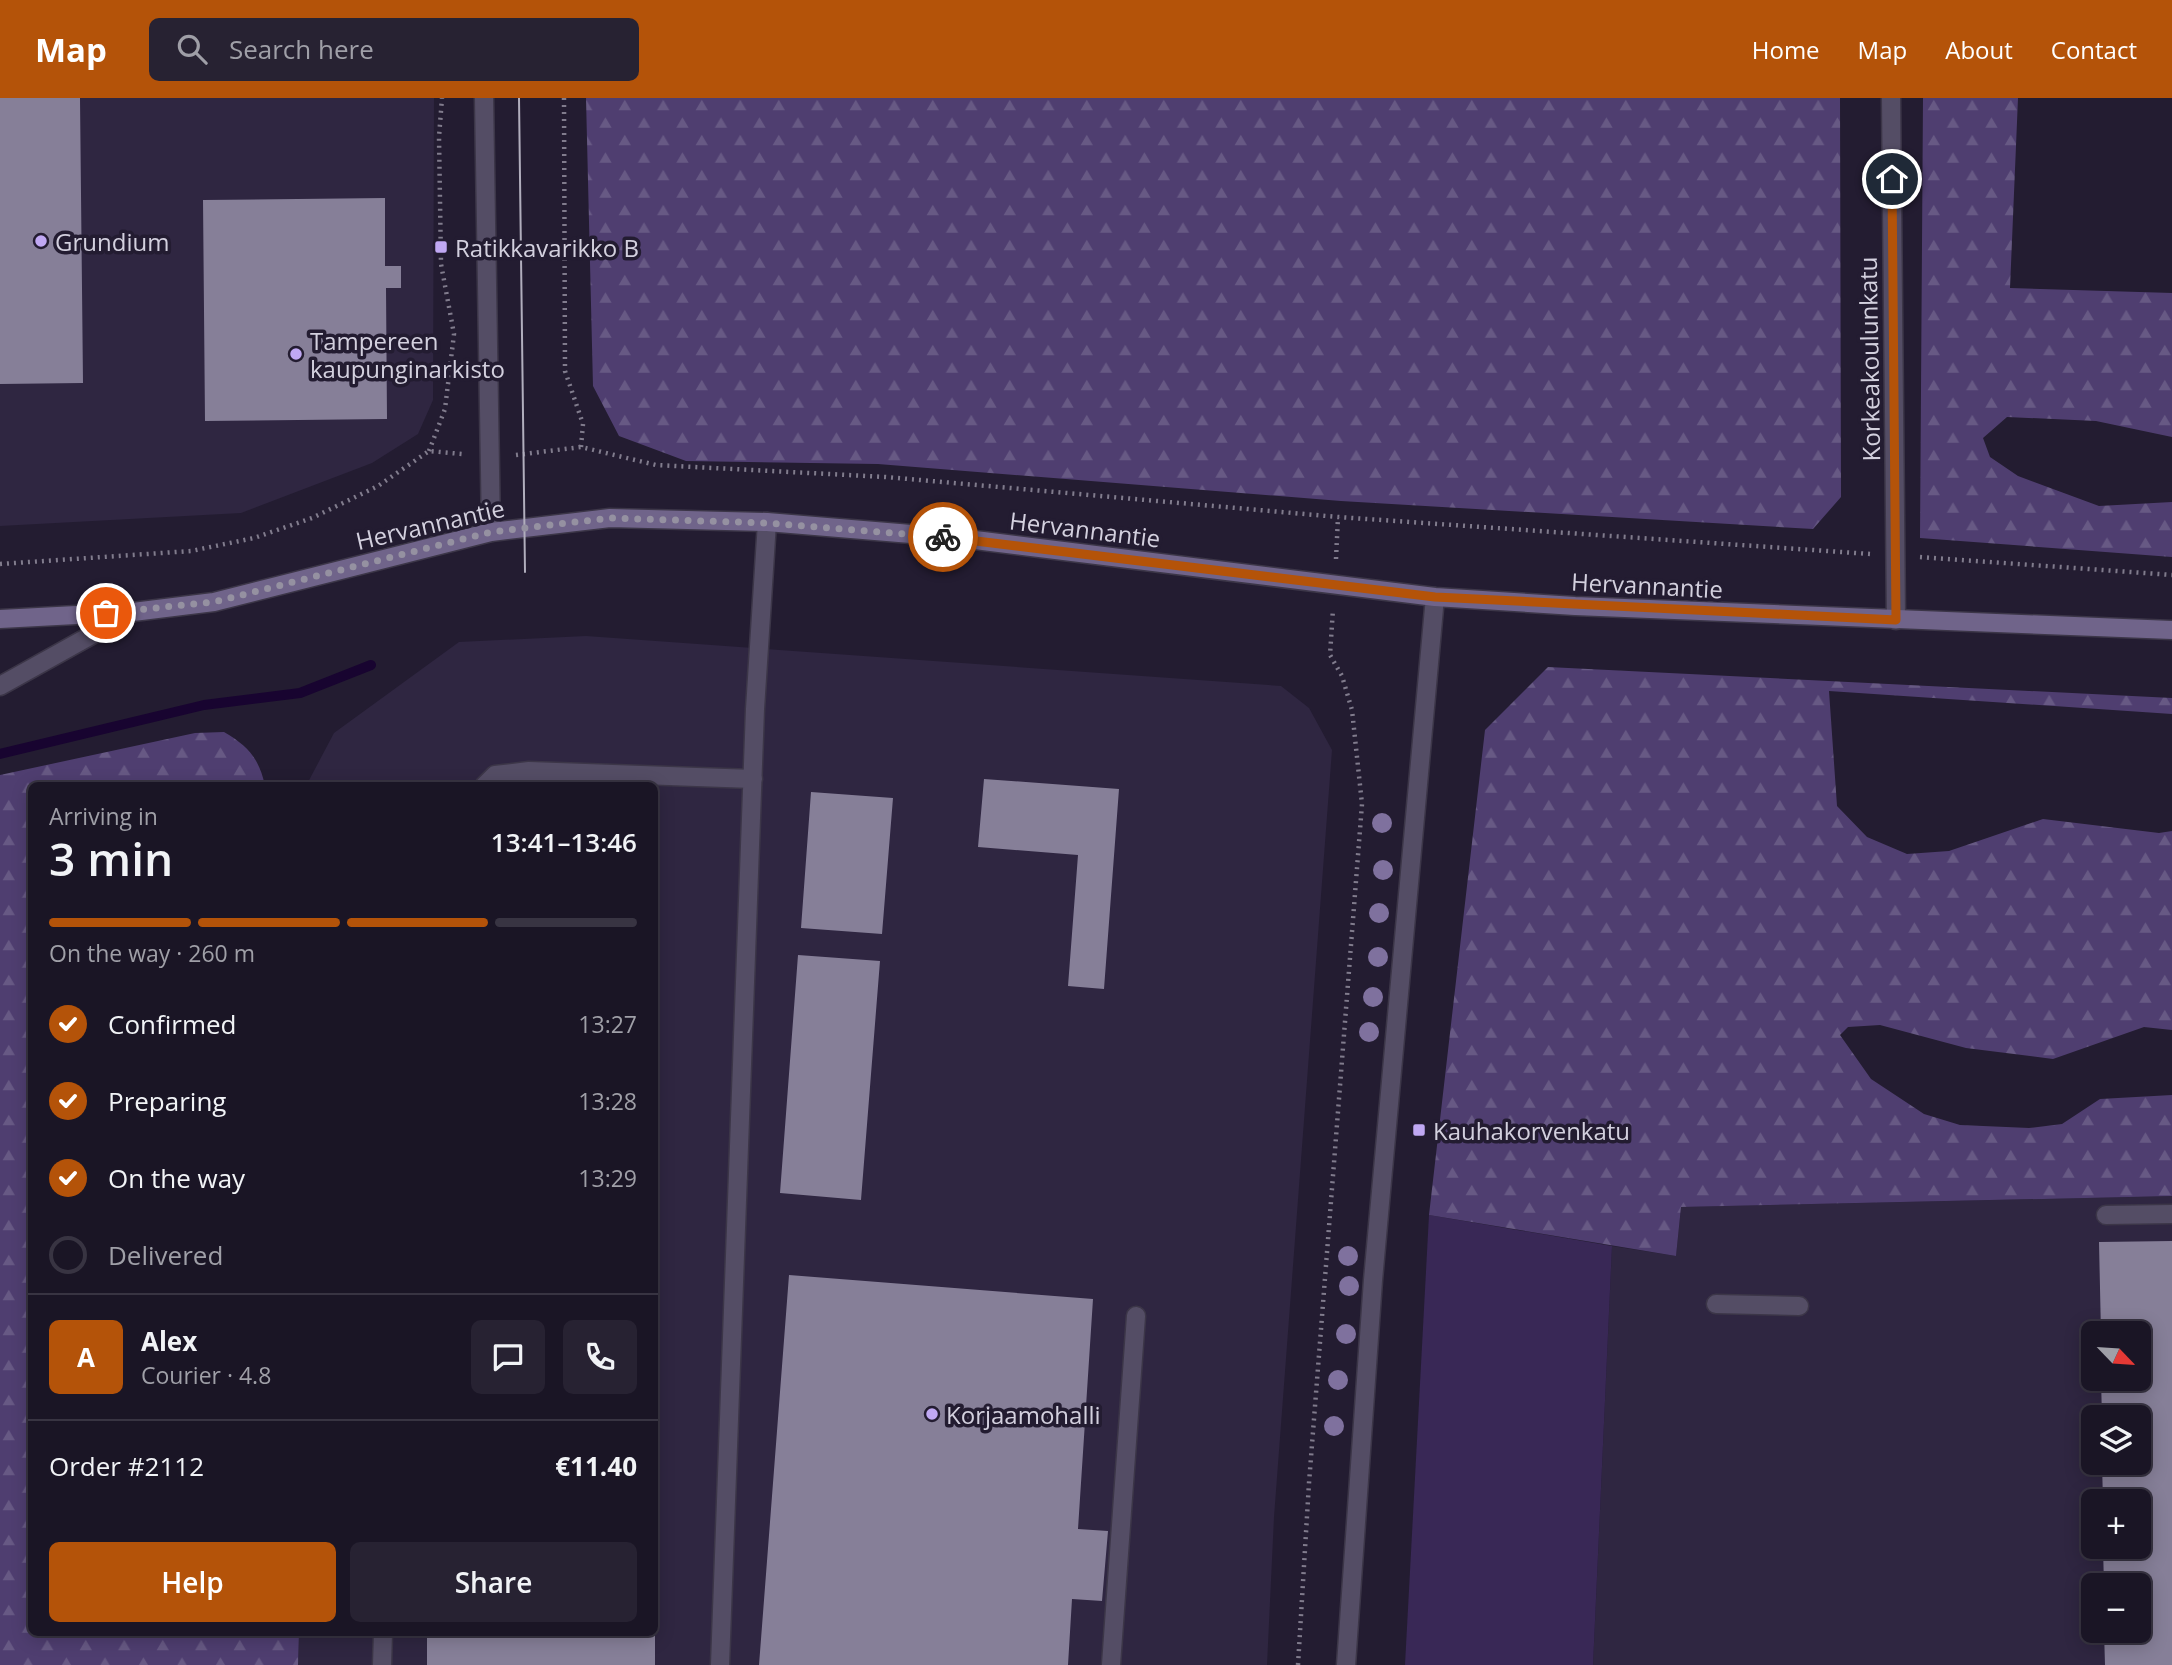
<!DOCTYPE html>
<html lang="en">
<head>
<meta charset="utf-8">
<style>
  body { margin:0; font-family:"Open Sans",sans-serif; background:#272232; color:#f1f3f6; height:100vh; display:flex; flex-direction:column; font-size:26px; white-space:nowrap }
  * { box-sizing:border-box; margin:0 }
  p { font-size:23px; color:#9f9fa7 }
  .icon { flex:none; width:38px; height:38px; fill:none; stroke:currentColor; stroke-width:2; stroke-linecap:round; stroke-linejoin:round }
  .map { position:relative; flex:1; overflow:hidden }
  .drawer { position:absolute; left:28px; top:684px; width:630px; height:854px; display:flex; flex-direction:column; background:#1a1525; border-radius:10px; box-shadow:0 4px 18px #0003,0 0 0 2px #383442 }
  .drawer>* { flex:none }
  .needle { width:46px; rotate:115deg }
  .fabs { position:absolute; left:2081px; top:1223px; display:grid; gap:14px }
  .fabs a { display:grid; place-items:center; width:70px; height:70px; border-radius:10px; background:#1a1525; box-shadow:0 4px 18px #0003,0 0 0 2px #383442; font-size:35px }
  .pin { position:absolute; display:grid; place-items:center; width:60px; height:60px; color:#fff; margin:-30px; border:4px solid #fff; border-radius:50%; box-shadow:0 2px 7px #0007 }
  .courier { position:absolute; display:grid; place-items:center; width:70px; height:70px; margin:-35px; border:5px solid #b45309; border-radius:50%; background:#fff; color:#222; box-shadow:0 2px 9px #0007 }
  .headline em { font-style:normal; font-weight:600 }
  .headline div { display:flex; flex-direction:column-reverse }
  .headline { display:flex; align-items:center; justify-content:space-between; height:119px; padding:0 21px }
  h1 { font-size:46px; font-weight:600; line-height:52px }
  .bar { display:grid; grid-template-columns:repeat(4,1fr); gap:10px 7px; align-content:center; height:84px; padding:0 21px }
  .bar i { height:9px; border-radius:5px; background:#383442 }
  .bar .on { background:#b45309 }
  .bar p { grid-column:span 4 }
  .line { display:flex; align-items:center; gap:18px; padding:0 21px; border-top:2px solid #383442 }
  .line div { flex:1 }
  .round { display:grid; place-items:center; flex:none; width:74px; height:74px; border-radius:10px; background:#272232 }
  ol { padding:0 21px; list-style:none }
  li { display:flex; align-items:center; gap:21px; height:77px }
  li p { margin-inline-start:auto }
  li .icon { padding:7px; border-radius:50%; background:#b45309; color:#fff; stroke-width:4 }
  li:last-child { color:#9f9fa7 }
  li i { width:38px; height:38px; border:4px solid #383442; border-radius:50% }
  .button { display:flex; gap:14px; margin-top:auto; padding:14px 21px }
  .button a { flex:1; height:80px; border-radius:10px; background:#b45309; color:#fff; font-size:28px; font-weight:600; line-height:80px; text-align:center }
  .button a+a { background:#272232; color:#f1f3f6 }
  header { display:flex; align-items:center; gap:42px; box-sizing:border-box; height:98px; padding:0 35px; background:#b45309; color:#fff }
  header strong { font-size:33px }
  nav { display:flex; gap:38px; margin-inline-start:auto; font-size:24px }
  .search { width:490px; height:63px; background:#272232; display:flex; align-items:center; gap:18px; box-sizing:border-box; padding:0 24px; border-radius:10px; color:#9f9fa7; font-size:26px }
  .map>svg:first-child { display:block }
</style>
</head>
<body>
<header>
<strong>Map</strong>
<div class="search"><svg class="icon" aria-label="search" viewBox="0 0 24 24"><circle cx="10" cy="10" r="6"/><path d="M15 15l6 6"/></svg>Search here</div>
<nav><a>Home</a><a>Map</a><a>About</a><a>Contact</a></nav>
</header>
<div class="map">
<svg width="2172" height="1567" viewBox="0 0 2172 1567">
  <defs>
    <pattern id="forest-firs" width="22" height="20" patternUnits="userSpaceOnUse" patternTransform="scale(1.75)"><rect width="22" height="20" fill="#4f3e70"/><path d="M5 1l3.5 6h-7zM16 11l3.5 6h-7z" fill="#675984"/></pattern>
  </defs>
  <rect width="100%" height="100%" fill="#231c31"/>
  <!-- built -->
  <path fill="#2f2641" fill-rule="evenodd" d="M0,0H434L433,302L418,336L372,365L241,415L0,428Z
    M586,538L1281,588L1309,610L1332,652L1274,1419L1267,1567H298L299,1535H654V688H306L334,635L459,544Z
    M2172,1098V1567H1593L1612,1148L1676,1158L1681,1109ZM2093,1236H2138V1281H2093ZM2093,1320H2138V1365H2093ZM2093,1404H2138V1449H2093ZM2093,1488H2138V1533H2093Z"/>
  <!-- green -->
  <path fill="#392856" d="M1429,1117L1612,1148L1593,1567H1405Z"/>
  <!-- forest -->
  <path fill="url(#forest-firs)" d="M586,0H1840L1841,399L1813,431L1341,403L878,366L686,363L619,338L593,288Z
    M1923,0H2018L2010,190L2172,195V339L2096,323L2007,319L1983,340L1990,359L2018,378L2099,408L2172,404V459L1920,440Z
    M1548,569L2172,600V616L1829,593L1837,708L1867,739L1907,756L1949,753L2043,721L2159,735L2172,733V932L2144,929L2053,961L1966,950L1880,927L1848,929L1840,937L1871,981L1924,1016L1960,1027L2029,1030L2062,1026L2100,1001L2172,997V1098L1681,1109L1676,1158L1429,1117L1485,632Z
    M224,634C248,648 259,660 265,688H32V1535H299L298,1567H0V677L195,635Z"/>
  <g fill="none" stroke-linecap="round" stroke-linejoin="round">
    <!-- stream -->
    <path stroke="#180430" stroke-width="10" d="M0,656L204,607L300,595L371,567"/>
  </g>
  <!-- building -->
  <path fill="#867f98" d="M0,0H80L83,285L0,286Z
    M385,100V168H401V190H386L387,321L205,323L203,102Z
    M984,681L1119,691L1104,891L1068,888L1078,757L978,749Z
    M811,694L893,700L882,836L801,830Z
    M798,857L880,863L861,1102L780,1095Z
    M2172,1143V1567H2105L2104,1533H2138V1488H2104L2103,1449H2138V1404H2103L2102,1365H2138V1320H2102L2101,1281H2138V1236H2101L2099,1144Z
    M654,1145H658L657,1269H654Z
    M789,1177L1093,1201L1078,1431L1108,1433L1102,1503L1072,1501L1068,1567H759Z
    M427,1535H655V1567H427Z"/>
  <g fill="none" stroke-linecap="round" stroke-linejoin="round">
    <defs>
      <path id="service" d="M1891,0L1896,522
        M0,588L133,514
        M484,688L495,677L529,673L753,681
        M2106,1117L2172,1116
        M1716,1206L1799,1208
        M382,1567L383,1535
        M720,1567L755,611L767,424
        M1111,1567L1136,1218"/>
      <path id="tertiary" d="M484,0L491,434
        M1346,1567L1373,1182L1435,499"/>
      <path id="secondary" d="M0,521L133,514L214,504L491,434L610,420L767,424L959,440L1435,499L1575,508L2172,532"/>
    </defs>
    <!-- service casing -->
    <use href="#service" stroke="#3c3648" stroke-width="21"/>
    <!-- tertiary casing -->
    <use href="#tertiary" stroke="#3c3648" stroke-width="21"/>
    <!-- secondary casing -->
    <use href="#secondary" stroke="#3c3648" stroke-width="21"/>
    <!-- path -->
    <path stroke="#817c8d" stroke-width="4.5" stroke-dasharray="2 5" stroke-linecap="butt" d="M564,0L565,273L583,326L581,349
      M429,353L445,311L454,236L441,166L439,39L442,0
      M516,357L581,349L656,367L886,379L1338,419L1870,456
      M1920,459L2172,477
      M1336,461L1338,419
      M0,466L191,453L254,440L312,420L378,388L429,353L462,356
      M1298,1567L1309,1385L1362,706L1352,612L1342,578L1330,557L1333,511"/>
    <!-- service -->
    <use href="#service" stroke="#544d65" stroke-width="18"/>
    <!-- tertiary -->
    <use href="#tertiary" stroke="#544d65" stroke-width="18"/>
    <!-- secondary -->
    <use href="#secondary" stroke="#70648a" stroke-width="18"/>
    <!-- tram -->
    <path stroke="#b1aebd" stroke-width="2" d="M519,0L525,474"/>
  </g>
  <!-- trees -->
  <g fill="#7f719e">
    <circle cx="1382" cy="725" r="10"/>
    <circle cx="1383" cy="772" r="10"/>
    <circle cx="1379" cy="815" r="10"/>
    <circle cx="1378" cy="859" r="10"/>
    <circle cx="1373" cy="899" r="10"/>
    <circle cx="1369" cy="934" r="10"/>
    <circle cx="1348" cy="1158" r="10"/>
    <circle cx="1349" cy="1188" r="10"/>
    <circle cx="1346" cy="1236" r="10"/>
    <circle cx="1338" cy="1282" r="10"/>
    <circle cx="1334" cy="1328" r="10"/>
  </g>
  <g fill="none" stroke-linecap="round" stroke-linejoin="round">
    <!-- done -->
    <path stroke="#9591a1" stroke-width="7" stroke-dasharray="0 12.6" d="M106,515L214,504L491,434L610,420L767,425L943,439"/>
    <!-- route -->
    <path stroke="#b45309" stroke-width="9" d="M943,439L1435,499L1896,522L1892,81"/>
  </g>
  <!-- markers -->
  <g fill="#c0a8f3" stroke="#231c31" stroke-width="2.5">
    <circle cx="41" cy="143" r="7"/>
    <rect x="434" y="142" width="14" height="14" rx="3.5"/>
    <circle cx="296" cy="256" r="7"/>
    <rect x="1412" y="1025" width="14" height="14" rx="3.5"/>
    <circle cx="932" cy="1316" r="7"/>
  </g>
  <g text-anchor="middle" dominant-baseline="central" stroke-width="7" stroke-linejoin="round" paint-order="stroke">
    <!-- poi labels -->
    <g font-size="24" fill="#d3d0de" stroke="#231c31" text-anchor="start">
      <text x="55" y="143">Grundium</text>
      <text x="455" y="149">Ratikkavarikko B</text>
      <text x="310" y="242">Tampereen<tspan x="310" dy="28">kaupunginarkisto</tspan></text>
      <text x="1433" y="1032">Kauhakorvenkatu</text>
      <text x="946" y="1316">Korjaamohalli</text>
    </g>
    <!-- street labels -->
    <g font-size="24" fill="#d3d0de" stroke="#231c31">
      <text transform="translate(1869 261) rotate(-91)">Korkeakoulunkatu</text>
      <text transform="translate(430 426) rotate(-13)">Hervannantie</text>
      <text transform="translate(1085 431) rotate(7)">Hervannantie</text>
      <text transform="translate(1647 487) rotate(3)">Hervannantie</text>
    </g>
  </g>
</svg>
<div class="fabs">
<a><svg class="needle" viewBox="-14 -14 28 28"><path d="M0-13l5 13h-10z" fill="#e53935"/><path d="M0 13l5-13h-10z" fill="#9f9fa7"/></svg></a>
<a><svg class="icon" aria-label="layers" viewBox="0 0 24 24"><path d="M12 4l9 5-9 5-9-5zM3 14l9 5 9-5"/></svg></a>
<a>+</a>
<a>−</a>
</div>
<div class="pin" style="left:106px;top:515px;background:#ea580c"><svg class="icon" aria-label="bag" viewBox="0 0 24 24"><path d="M5 8h14l-1 12H6zM9 8a3 3 0 0 1 6 0"/></svg></div>
<div class="pin" style="left:1892px;top:81px;background:#1f2937"><svg class="icon" aria-label="home" viewBox="0 0 24 24"><path d="M3 11l9-7 9 7M6 9v11h12V9"/></svg></div>
<div class="courier" style="left:943px;top:439px"><svg class="icon" aria-label="bike" viewBox="0 0 24 24"><circle cx="6" cy="16" r="4"/><circle cx="18" cy="16" r="4"/><path d="M6 16l4-8h5l3 8M10 8l3 8H6M13 5h3"/></svg></div>
<section class="drawer">
<div class="headline"><div><h1>3 min</h1><p>Arriving in</p></div><em>13:41–13:46</em></div>
<div class="bar"><i class="on"></i><i class="on"></i><i class="on"></i><i></i><p>On the way · 260 m</p></div>
<ol>
<li><svg class="icon" aria-label="check" viewBox="0 0 24 24"><path d="M5 12l5 5 9-10"/></svg>Confirmed<p>13:27</p></li>
<li><svg class="icon" aria-label="check" viewBox="0 0 24 24"><path d="M5 12l5 5 9-10"/></svg>Preparing<p>13:28</p></li>
<li><svg class="icon" aria-label="check" viewBox="0 0 24 24"><path d="M5 12l5 5 9-10"/></svg>On the way<p>13:29</p></li>
<li><i></i>Delivered</li>
</ol>
<div class="line" style="height:126px"><b class="round" style="background:#b45309;color:#fff">A</b><div><b>Alex</b><p>Courier · 4.8</p></div><a class="round"><svg class="icon" aria-label="chat" viewBox="0 0 24 24"><path d="M4 5h16v11H9l-5 4z"/></svg></a><a class="round"><svg class="icon" aria-label="phone" viewBox="0 0 24 24"><path d="M5 4h4l2 5-3 2q2 4 5 5l2-3 5 2v4C11 20 4 13 5 4z"/></svg></a></div>
<div class="line" style="height:91px"><div>Order #2112</div><b>€11.40</b></div>
<div class="button"><a>Help</a><a>Share</a></div>
</section>
</div>
</body>
</html>
